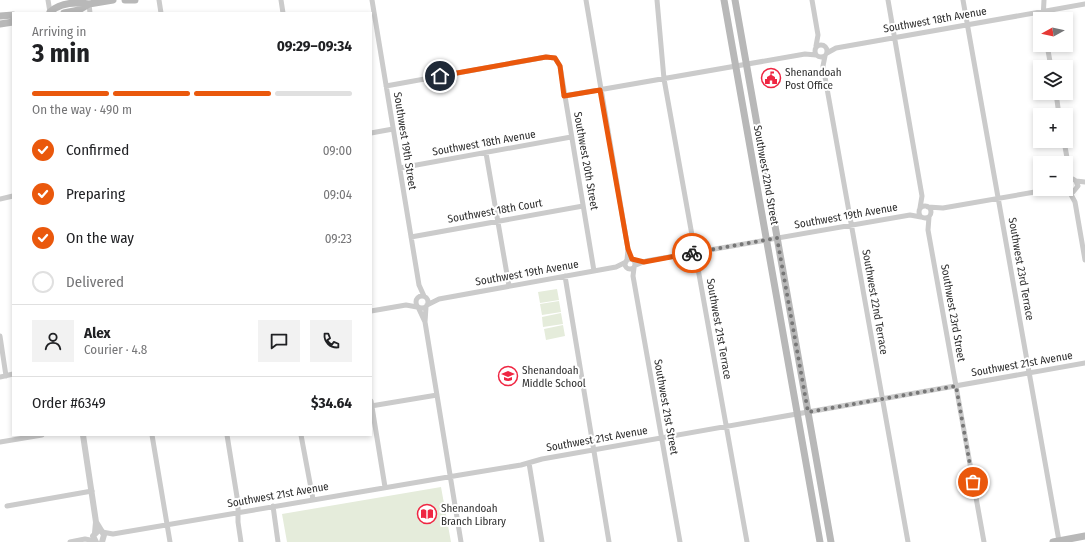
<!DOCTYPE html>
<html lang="en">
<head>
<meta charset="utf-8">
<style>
  body { margin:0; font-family:"Fira Sans Condensed",sans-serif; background:#f2f2f2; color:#202124; height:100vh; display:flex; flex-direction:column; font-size:15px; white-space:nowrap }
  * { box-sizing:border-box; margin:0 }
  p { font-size:13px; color:#757577 }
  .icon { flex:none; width:22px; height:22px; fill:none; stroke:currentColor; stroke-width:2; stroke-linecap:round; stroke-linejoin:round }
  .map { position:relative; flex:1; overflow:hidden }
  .drawer { position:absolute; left:12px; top:12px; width:360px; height:424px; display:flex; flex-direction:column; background:#fff; border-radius:0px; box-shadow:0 2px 6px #0003 }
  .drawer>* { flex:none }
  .needle { width:26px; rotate:262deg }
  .controls { position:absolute; left:1033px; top:12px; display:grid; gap:8px }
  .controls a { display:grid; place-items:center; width:40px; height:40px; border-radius:0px; background:#fff; box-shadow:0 2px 6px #0003; font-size:20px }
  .pin { position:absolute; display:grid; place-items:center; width:34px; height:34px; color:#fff; margin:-17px; border:2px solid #fff; border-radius:50%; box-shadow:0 1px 4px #0007 }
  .courier { position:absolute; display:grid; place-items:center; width:40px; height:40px; margin:-20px; border:3px solid #ea580c; border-radius:50%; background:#fff; color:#222; box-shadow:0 1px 5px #0007 }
  .overview em { font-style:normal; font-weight:700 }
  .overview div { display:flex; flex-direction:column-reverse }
  .overview { display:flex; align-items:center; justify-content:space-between; height:68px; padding:0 20px }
  h1 { font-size:26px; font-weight:700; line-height:30px }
  .bar { display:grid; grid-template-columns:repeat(4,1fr); gap:6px 4px; align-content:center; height:48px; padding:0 20px }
  .bar i { height:5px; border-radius:3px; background:#e0e0e0 }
  .bar .selected { background:#ea580c }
  .bar p { grid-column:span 4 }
  .line { display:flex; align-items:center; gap:10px; padding:0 20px; border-top:1px solid #e0e0e0 }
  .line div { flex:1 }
  .round { display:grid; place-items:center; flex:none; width:42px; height:42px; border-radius:0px; background:#f2f2f2 }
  ol { padding:0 20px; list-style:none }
  li { display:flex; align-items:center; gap:12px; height:44px }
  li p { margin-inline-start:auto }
  li .icon { padding:4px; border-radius:50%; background:#ea580c; color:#fff; stroke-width:4 }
  li:last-child { color:#757577 }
  li i { width:22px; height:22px; border:2px solid #e0e0e0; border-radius:50% }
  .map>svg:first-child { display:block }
</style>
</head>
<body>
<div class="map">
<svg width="1085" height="542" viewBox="0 0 1085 542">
  <rect width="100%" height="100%" fill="#fff"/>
  <!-- green -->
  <path fill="#e5ecdb" d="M557,289L559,300L540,303L538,292Z
    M559,301L561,312L542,315L540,304Z
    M561,313L563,324L543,327L542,317Z
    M563,325L565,336L546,340L544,329Z
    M441,487L451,542H287L282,514Z"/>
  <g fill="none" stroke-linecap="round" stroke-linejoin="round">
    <!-- minor -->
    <path stroke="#cbcbcb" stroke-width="5" d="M48,0L50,12
      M159,0L161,13
      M281,0L283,13
      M372,0L419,285L424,296
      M586,0L628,249L627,260
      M657,0L664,79L747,542
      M812,0L818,35L816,46
      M888,0L922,196L920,208
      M963,0L1059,541
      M89,4L90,13
      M1043,19L1044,0
      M815 51a6 6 0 1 1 12 0a6 6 0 1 1-12 0Z
      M1047,45L1051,67
      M827,53L836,48L1085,4
      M825,56L823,66L908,542
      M386,86L546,57L555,58L560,66L594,271
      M1056,93L1059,115
      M564,96L805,54L816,55
      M371,133L393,129
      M1064,141L1069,169L1067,181
      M486,153L509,286
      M400,168L571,137
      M1076,181L1085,182
      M1066,188L1069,191L1073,192L1078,186L1076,181L1073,179L1066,183
      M1059,189L1068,190
      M1069,191L1075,202L1085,260
      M0,199L13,196
      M919 212a6 6 0 1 1 12 0a6 6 0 1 1-12 0Z
      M928,207L943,208L1052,189
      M929,217L928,230L984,542
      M411,237L583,206
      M625 264a5 5 0 1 1 10 0a5 5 0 1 1-10 0Z
      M636,265L646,261L910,215L921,217
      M634,268L633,276L680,542
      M565,276L609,542
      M416 302a6 6 0 1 1 12 0a6 6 0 1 1-12 0Z
      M427,305L439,299L616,267L626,262
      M418,307L425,322
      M426,307L425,322L461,542
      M371,311L406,305L417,307
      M0,336L6,376
      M0,377L13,374
      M371,401L385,487
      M371,406L437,395
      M152,435L170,542
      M227,435L238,503V522L241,542
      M301,435L313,499
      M0,442L42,435
      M529,463L542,542
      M7,506L92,491
      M273,506L278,542
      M102,532L113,534L460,475L521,465L542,459L1085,363
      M70,542L85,539L95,541"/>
    <!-- tertiary -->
    <path stroke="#cbcbcb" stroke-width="6" d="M83,435L96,522L95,533
      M96,522L104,535L102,542
      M96,542L93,536L98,531"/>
    <!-- secondary -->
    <path stroke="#b8b8b8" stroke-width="7" d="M125,0H135
      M724,0L820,542
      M735,0L831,542
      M50,12C61,2 76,2 89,4
      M64,13L79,10L89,4L113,0
      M0,16L13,15
      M0,24L13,22
      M1053,542L1085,536"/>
  </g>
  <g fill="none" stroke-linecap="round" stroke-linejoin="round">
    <!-- done -->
    <path stroke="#777" stroke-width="4" stroke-dasharray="0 7.2" d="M692,253L777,238L808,412L956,386L973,482"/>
    <!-- route -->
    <path stroke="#ea580c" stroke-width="5" d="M440,76L546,57L555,58L560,66L564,96L600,90L628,249L632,259L644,262L692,253"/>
  </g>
  <!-- icons -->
  <defs>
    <symbol id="civic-ring" viewBox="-11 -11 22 22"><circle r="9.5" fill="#fff" stroke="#ef2642" stroke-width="1.5"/><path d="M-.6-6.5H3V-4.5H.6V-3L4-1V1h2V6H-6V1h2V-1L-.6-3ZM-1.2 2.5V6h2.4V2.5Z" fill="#ef2642"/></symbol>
    <symbol id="school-ring" viewBox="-11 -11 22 22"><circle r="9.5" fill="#fff" stroke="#ef2642" stroke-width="1.5"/><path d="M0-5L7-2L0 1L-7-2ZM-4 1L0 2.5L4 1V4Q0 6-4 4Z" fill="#ef2642"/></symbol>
    <symbol id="library-ring" viewBox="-11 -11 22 22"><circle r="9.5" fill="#fff" stroke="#ef2642" stroke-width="1.5"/><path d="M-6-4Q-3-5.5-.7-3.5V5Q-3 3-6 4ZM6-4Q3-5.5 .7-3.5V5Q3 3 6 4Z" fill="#ef2642"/></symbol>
  </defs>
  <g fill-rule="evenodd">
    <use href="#civic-ring" x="760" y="67" width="22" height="22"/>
    <use href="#school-ring" x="497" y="365" width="22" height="22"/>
    <use href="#library-ring" x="416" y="503" width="22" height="22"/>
  </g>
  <g text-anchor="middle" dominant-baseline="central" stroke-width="4" stroke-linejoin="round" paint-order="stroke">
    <!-- street labels -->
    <g font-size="11" fill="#2e2e2e" stroke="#fff">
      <text transform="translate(935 20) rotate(-10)">Southwest 18th Avenue</text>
      <text transform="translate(405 141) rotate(81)">Southwest 19th Street</text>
      <text transform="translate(484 143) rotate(-10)">Southwest 18th Avenue</text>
      <text transform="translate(586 161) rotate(80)">Southwest 20th Street</text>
      <text transform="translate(766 175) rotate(80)">Southwest 22nd Street</text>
      <text transform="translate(495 211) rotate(-10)">Southwest 18th Court</text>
      <text transform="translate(846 216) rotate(-10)">Southwest 19th Avenue</text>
      <text transform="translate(1021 269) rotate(80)">Southwest 23rd Terrace</text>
      <text transform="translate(527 273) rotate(-10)">Southwest 19th Avenue</text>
      <text transform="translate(875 302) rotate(80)">Southwest 22nd Terrace</text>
      <text transform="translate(953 313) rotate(80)">Southwest 23rd Street</text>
      <text transform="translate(719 329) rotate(80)">Southwest 21st Terrace</text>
      <text transform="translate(1022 364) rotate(-10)">Southwest 21st Avenue</text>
      <text transform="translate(666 407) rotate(80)">Southwest 21st Street</text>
      <text transform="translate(597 439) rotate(-10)">Southwest 21st Avenue</text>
      <text transform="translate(278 495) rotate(-10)">Southwest 21st Avenue</text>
    </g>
    <!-- poi labels -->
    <g font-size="11" fill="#2e2e2e" stroke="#fff" text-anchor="start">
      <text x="785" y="72">Shenandoah<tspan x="785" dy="13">Post Office</tspan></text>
      <text x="522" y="370">Shenandoah<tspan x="522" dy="13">Middle School</tspan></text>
      <text x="441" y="508">Shenandoah<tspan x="441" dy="13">Branch Library</tspan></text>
    </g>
  </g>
</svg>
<div class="controls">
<a><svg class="needle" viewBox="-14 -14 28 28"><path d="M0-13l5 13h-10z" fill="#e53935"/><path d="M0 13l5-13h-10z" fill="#757577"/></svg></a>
<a><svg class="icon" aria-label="layers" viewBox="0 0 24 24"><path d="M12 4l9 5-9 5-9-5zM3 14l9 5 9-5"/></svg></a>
<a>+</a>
<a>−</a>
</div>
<div class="pin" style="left:973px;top:482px;background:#ea580c"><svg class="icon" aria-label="bag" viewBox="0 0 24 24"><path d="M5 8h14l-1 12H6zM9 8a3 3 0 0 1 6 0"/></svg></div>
<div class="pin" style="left:440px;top:76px;background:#1f2937"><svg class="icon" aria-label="home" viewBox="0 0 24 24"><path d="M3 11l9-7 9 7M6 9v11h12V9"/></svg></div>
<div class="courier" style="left:692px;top:253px"><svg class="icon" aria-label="bike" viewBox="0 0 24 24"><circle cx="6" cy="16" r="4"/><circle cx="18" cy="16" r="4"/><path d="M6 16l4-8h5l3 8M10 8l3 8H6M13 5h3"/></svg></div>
<section class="drawer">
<div class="overview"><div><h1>3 min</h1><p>Arriving in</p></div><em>09:29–09:34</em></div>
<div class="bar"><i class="selected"></i><i class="selected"></i><i class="selected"></i><i></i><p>On the way · 490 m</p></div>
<ol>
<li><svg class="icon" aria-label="check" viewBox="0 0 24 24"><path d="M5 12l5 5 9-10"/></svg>Confirmed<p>09:00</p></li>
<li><svg class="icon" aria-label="check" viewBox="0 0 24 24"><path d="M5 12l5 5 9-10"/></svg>Preparing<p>09:04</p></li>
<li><svg class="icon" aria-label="check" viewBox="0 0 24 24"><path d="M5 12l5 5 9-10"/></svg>On the way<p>09:23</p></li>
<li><i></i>Delivered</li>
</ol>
<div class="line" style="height:72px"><a class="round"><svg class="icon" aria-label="person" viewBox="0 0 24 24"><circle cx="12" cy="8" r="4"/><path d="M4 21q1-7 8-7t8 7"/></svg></a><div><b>Alex</b><p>Courier · 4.8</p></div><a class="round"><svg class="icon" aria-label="chat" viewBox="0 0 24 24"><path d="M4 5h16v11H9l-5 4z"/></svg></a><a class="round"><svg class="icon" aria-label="phone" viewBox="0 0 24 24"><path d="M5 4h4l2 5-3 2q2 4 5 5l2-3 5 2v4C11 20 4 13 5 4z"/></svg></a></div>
<div class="line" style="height:52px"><div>Order #6349</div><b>$34.64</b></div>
</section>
</div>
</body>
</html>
